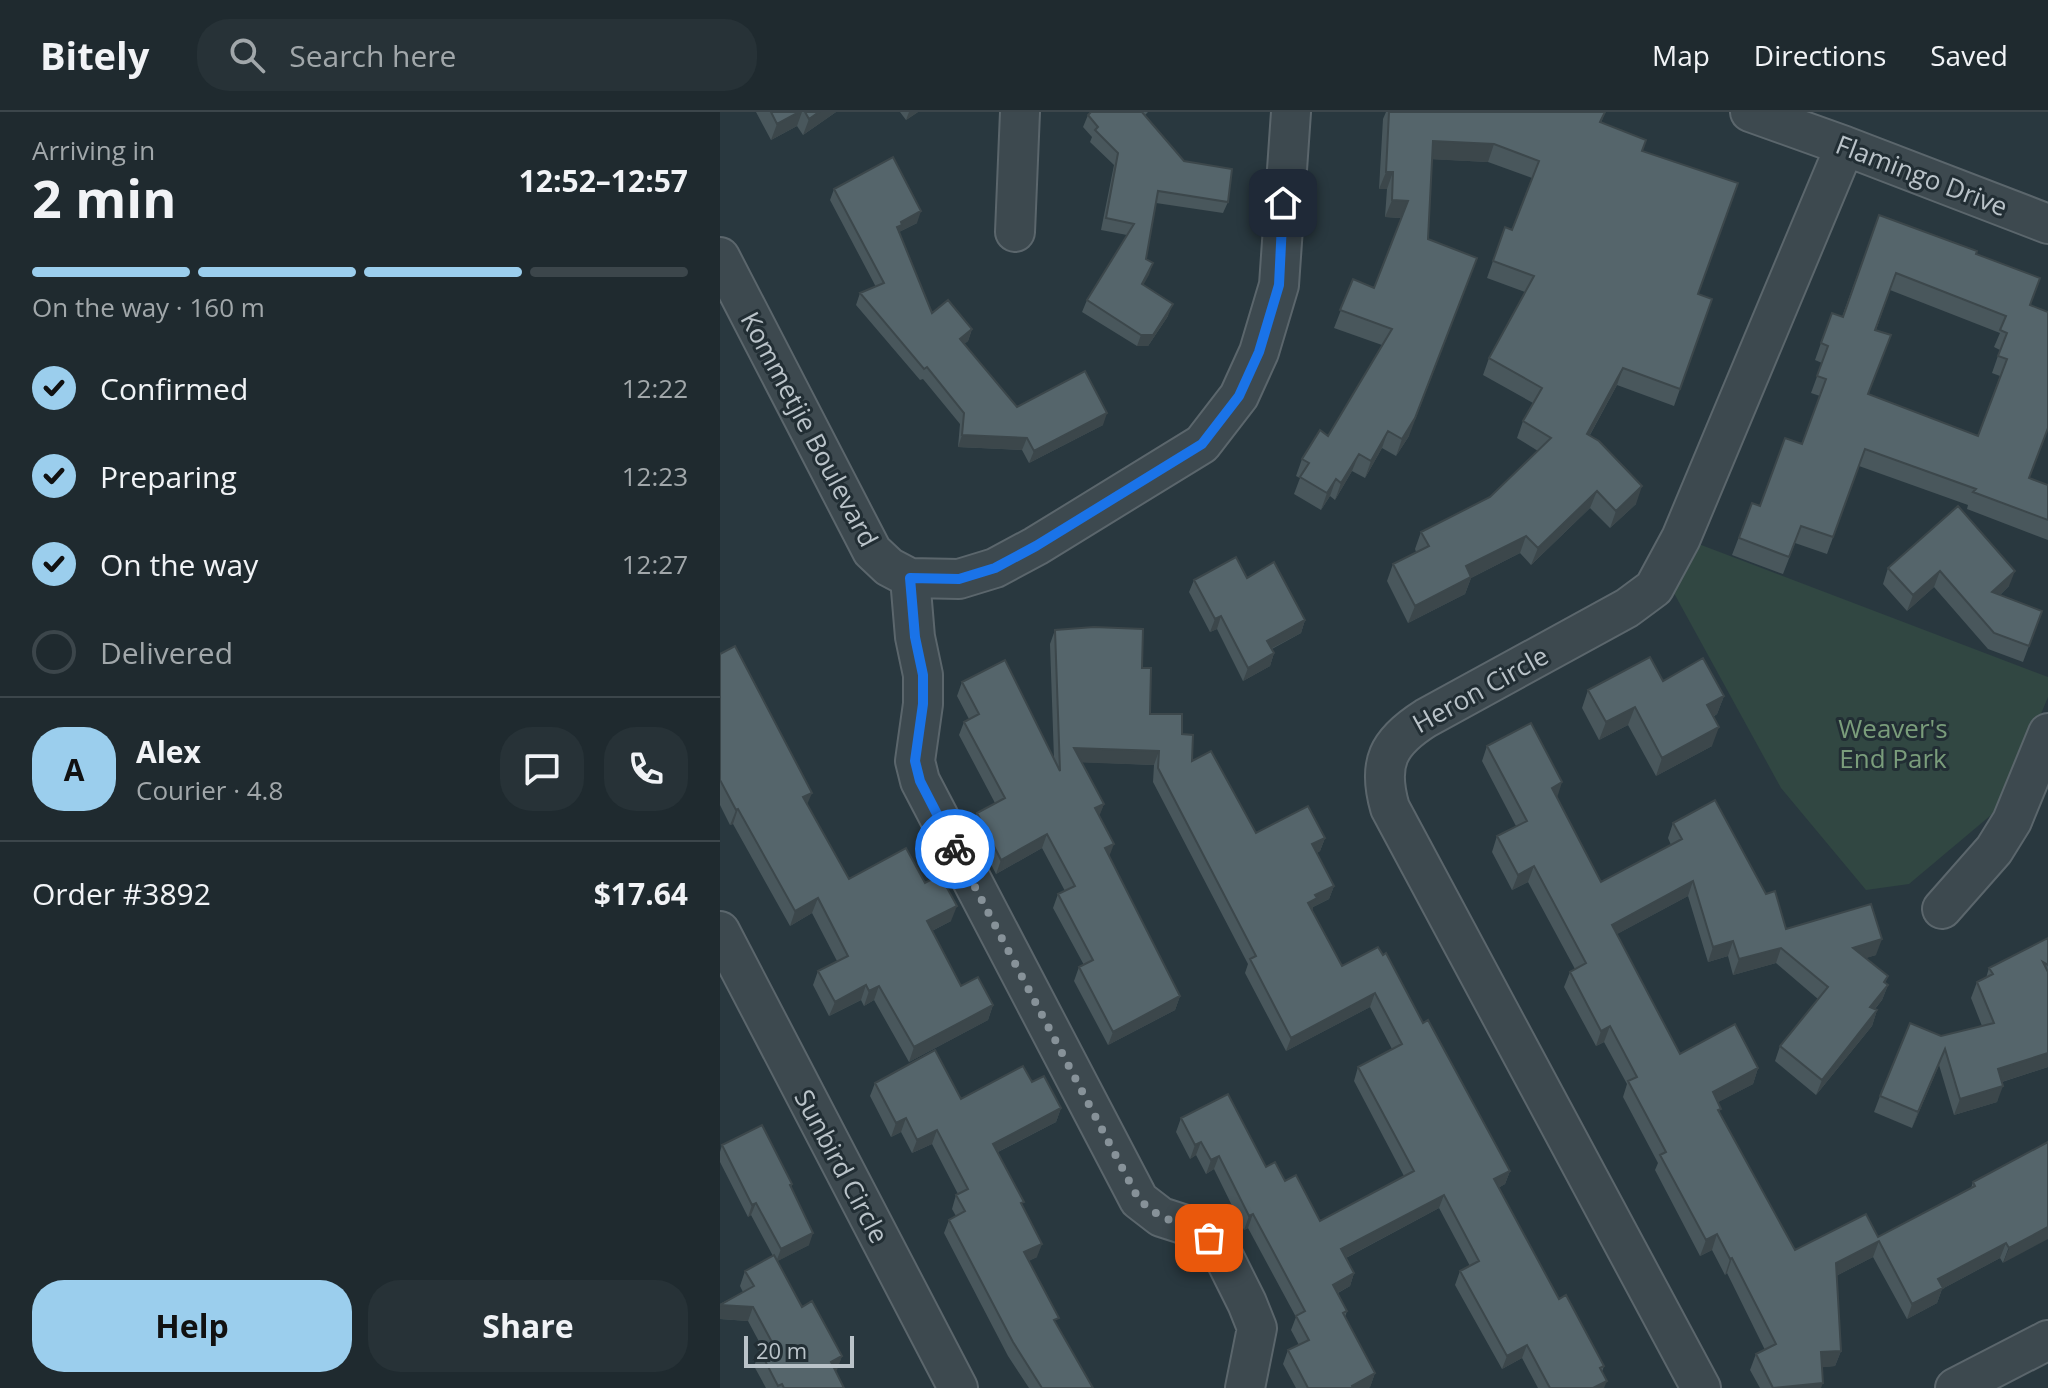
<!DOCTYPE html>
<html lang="en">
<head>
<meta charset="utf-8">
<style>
  body { margin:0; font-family:"Open Sans",sans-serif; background:#273237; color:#f1f3f6; height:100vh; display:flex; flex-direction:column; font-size:30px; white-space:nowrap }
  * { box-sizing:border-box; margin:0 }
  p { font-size:26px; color:#a1a7aa }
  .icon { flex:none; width:44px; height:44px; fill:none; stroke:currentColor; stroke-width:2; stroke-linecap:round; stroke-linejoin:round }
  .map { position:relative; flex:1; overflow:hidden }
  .drawer { display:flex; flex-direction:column; background:#1f2a2f; width:720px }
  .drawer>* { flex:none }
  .scale { position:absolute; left:24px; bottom:20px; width:110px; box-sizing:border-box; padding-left:8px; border:4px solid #bac3c9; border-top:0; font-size:22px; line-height:28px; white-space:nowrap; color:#bac3c9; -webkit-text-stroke:6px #222e34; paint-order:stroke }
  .pin { position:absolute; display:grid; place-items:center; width:68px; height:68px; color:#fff; margin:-34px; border-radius:16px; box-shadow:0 4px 12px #0006 }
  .courier { position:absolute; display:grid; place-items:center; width:80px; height:80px; margin:-40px; border:6px solid #1a73e8; border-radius:50%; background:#fff; color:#222; box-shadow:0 2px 10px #0007 }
  .headline em { font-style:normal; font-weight:700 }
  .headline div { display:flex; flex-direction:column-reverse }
  .headline { display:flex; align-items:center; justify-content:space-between; height:136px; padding:0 32px }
  h1 { font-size:52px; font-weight:700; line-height:60px }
  .bar { display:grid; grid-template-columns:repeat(4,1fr); gap:12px 8px; align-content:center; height:96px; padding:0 32px }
  .bar i { height:10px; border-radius:6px; background:#3c464b }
  .bar .active { background:#9bceed }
  .bar p { grid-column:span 4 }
  .line { display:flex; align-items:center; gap:20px; padding:0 32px; border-top:2px solid #3c464b }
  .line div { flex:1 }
  .round { display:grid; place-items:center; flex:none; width:84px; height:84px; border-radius:32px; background:#273237 }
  ol { padding:0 32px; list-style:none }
  li { display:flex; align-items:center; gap:24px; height:88px }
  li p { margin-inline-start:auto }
  li .icon { padding:8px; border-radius:50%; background:#9bceed; color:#111; stroke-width:4 }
  li:last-child { color:#a1a7aa }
  li i { width:44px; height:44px; border:4px solid #3c464b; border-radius:50% }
  .primary-button { display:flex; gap:16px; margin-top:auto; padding:16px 32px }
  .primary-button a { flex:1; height:92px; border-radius:32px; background:#9bceed; color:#111; font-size:32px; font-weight:700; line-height:92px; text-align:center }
  .primary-button a+a { background:#273237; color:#f1f3f6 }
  header { display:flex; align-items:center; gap:48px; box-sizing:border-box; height:112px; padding:0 40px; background:#1f2a2f; border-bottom:2px solid #3c464b }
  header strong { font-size:38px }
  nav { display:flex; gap:44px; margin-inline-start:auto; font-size:28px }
  .search { width:560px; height:72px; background:#273237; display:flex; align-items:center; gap:20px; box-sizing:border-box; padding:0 28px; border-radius:32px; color:#a1a7aa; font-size:30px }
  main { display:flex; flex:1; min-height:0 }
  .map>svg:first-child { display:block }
</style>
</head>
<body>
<header>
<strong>Bitely</strong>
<div class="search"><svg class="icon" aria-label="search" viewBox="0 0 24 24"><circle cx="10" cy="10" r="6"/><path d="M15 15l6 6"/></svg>Search here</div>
<nav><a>Map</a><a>Directions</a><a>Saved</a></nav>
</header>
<main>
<section class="drawer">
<div class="headline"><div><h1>2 min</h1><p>Arriving in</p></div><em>12:52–12:57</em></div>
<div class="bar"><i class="active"></i><i class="active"></i><i class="active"></i><i></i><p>On the way · 160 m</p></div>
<ol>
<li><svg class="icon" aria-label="check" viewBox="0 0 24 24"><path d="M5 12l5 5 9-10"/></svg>Confirmed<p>12:22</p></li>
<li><svg class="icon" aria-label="check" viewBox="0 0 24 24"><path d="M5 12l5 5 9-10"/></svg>Preparing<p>12:23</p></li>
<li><svg class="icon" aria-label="check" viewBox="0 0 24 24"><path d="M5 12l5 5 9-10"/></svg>On the way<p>12:27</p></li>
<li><i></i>Delivered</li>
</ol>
<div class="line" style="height:144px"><b class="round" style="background:#9bceed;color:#111">A</b><div><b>Alex</b><p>Courier · 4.8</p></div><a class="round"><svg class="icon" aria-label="chat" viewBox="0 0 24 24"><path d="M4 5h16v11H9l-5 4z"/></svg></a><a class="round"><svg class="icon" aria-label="phone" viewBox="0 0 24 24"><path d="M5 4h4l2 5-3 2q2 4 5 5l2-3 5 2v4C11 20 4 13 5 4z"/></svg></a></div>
<div class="line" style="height:104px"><div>Order #3892</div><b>$17.64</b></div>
<div class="primary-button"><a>Help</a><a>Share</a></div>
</section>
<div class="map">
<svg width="1328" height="1276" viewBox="0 0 1328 1276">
  <rect width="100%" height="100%" fill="#29383f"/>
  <!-- green -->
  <path fill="#314742" d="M976,431L1328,565V585L1283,693L1189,772L1146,778L1061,676L949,472Z"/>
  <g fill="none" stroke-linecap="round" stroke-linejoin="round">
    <defs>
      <path id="minor" d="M1030,0L1125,34L1328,112
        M295,120L300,0
        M0,145L152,439L169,455L190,466L239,467L275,456L316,434L482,332L519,284L539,240L559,173L571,0
        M190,466L195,525L203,563V592L195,649L200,669L419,1088L441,1105L472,1115L489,1126L503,1143L527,1191L537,1216L525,1276
        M1222,797L1274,738L1292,709L1328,621
        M0,819L238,1276
        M981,1276L670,696C657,651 668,630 706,606L907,496L934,476L961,426L1125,34
        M1235,1276L1328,1228"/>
    </defs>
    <!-- minor casing -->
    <use href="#minor" stroke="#5b666c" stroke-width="42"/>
    <!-- minor -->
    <use href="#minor" stroke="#3d494f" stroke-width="38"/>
  </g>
  <!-- wall -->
  <path fill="#49575c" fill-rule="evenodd" d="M36,0H116L83,23L77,14L51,28Z
    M180,0H198L186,8Z
    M371,0H428L425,3L464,49L508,90L503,101L436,91L426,147L433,151L423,173L448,204L428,234H417L362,200L367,188L407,123L381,118L394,53L370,30L372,25L363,15L368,3Z
    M666,0H885L881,11L922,39L978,182L992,187L954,294L897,273L870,323L916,392L890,416L870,396L811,453L800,441L751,466L745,482L688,511L667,469L673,452L696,440L695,437L701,420L770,385L818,339L797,326L803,309L813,291L763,263L769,246L805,180L767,166L785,115L792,118L812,66L768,50L712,47L689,324L676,344L662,336L645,366L632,359L615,388L610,384L601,398L574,382L580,366L576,364L582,347L608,324L662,233L614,216L633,167L654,176L681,106L665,105L667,77H659L663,7Z
    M114,77L197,111L179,120L212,201L252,217L248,229L244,232L297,295L383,313L309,351L302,338L238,335L240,312L203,267L200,268L136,193L140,181L156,175L110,88Z
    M1159,103L1256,142L1310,193V366L1328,373V428L1247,397L1248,393L1139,354L1107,442L1075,431L1063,462L1012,443L1032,391L1040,394L1082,332L1100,284L1091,281L1102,251L1095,248L1101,231L1122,205ZM1170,178L1280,221L1274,235L1280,238L1272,261L1280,264L1258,324L1149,283L1156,218Z
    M1238,394L1289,474L1280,483L1322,499L1303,550L1268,537L1214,475L1187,499L1163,472L1168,456Z
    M527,466L585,508L581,521L552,537L554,541L550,554L523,569L497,517L490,520L469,480L474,468Z
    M335,518L422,556L430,602L462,622L472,649L536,721L605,726L600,739L597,741L614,774L609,787L593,795L592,799L622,854L703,911L790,1059L785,1072L778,1076L839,1187L884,1254L882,1260L884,1276H818L802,1246L782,1257L735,1173L740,1159L750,1154L719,1096L626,1146L634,1161L630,1174L618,1181L627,1199L625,1205L655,1261L650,1275L648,1276H576L563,1252L568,1238L579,1233L571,1218L576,1205L528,1116L524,1118L494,1057L486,1062L476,1043L470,1047L456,1020L461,1006L546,1055L565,1069L600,1109L684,1064L634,969L638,955L672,937L650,895L566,939L525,861L528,852L433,670L434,653L362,650L384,692L379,703L389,745L460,884L455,898L388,933L354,869L359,855L364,853L333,796L338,782L345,779L322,736L276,762L252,715L257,701L275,691L239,623L244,610L249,607L237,584L242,570L334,647L330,532Z
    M0,542L129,767L205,771L231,809L212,819L241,874L273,893L268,908L189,950L154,888L144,894L141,888L109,904L93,873L98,859L117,849L92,801L70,814L13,712L10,713L0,693Z
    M943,569L1004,584L997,602L993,605L992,634L936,664L908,613L879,628L862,596L868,578Z
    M767,634L837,686L881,770L951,733L948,726L953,711L1046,782L1066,817L1156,843L1145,846L1168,864L1165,871L1168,873L1162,888L1155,897L1157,898L1152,914L1096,983L1055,949L1060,934L1098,887L1056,851L1013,863L1008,844L988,850L968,784L897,822L960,942L1038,956L1033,972L998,990L1000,1001L1075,1138L1158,1125L1251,1076L1253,1070L1328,1030L1283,1151L1280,1146L1222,1177L1217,1191L1187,1207L1153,1145L1116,1164L1121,1239L1115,1254L1102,1255L1101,1276H1040L1030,1258L1036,1242L1045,1238L1007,1161L1005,1163L992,1138L980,1144L935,1058L938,1051L903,985L907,972L884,930L876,934L844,875L850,860L855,857L808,770L792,778L772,740L777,724L796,714L762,649Z
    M1328,826V955L1282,970L1277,990L1234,1003L1219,953L1192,1016L1154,1000L1160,984L1221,924L1262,914L1251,886L1257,870L1266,866L1269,856Z
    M312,970L341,996L336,1010L278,1040L303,1094L317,1145L308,1149L336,1213L373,1276H309L288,1244L224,1121L229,1108L236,1104L232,1097L236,1083L238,1082L212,1032L192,1041L181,1020L171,1025L150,984L155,971L241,987Z
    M2,1033L72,1072L71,1076L89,1133L57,1149L82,1195L122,1244L116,1259L124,1276H46L34,1254L40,1239L43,1237L28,1209L0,1207V1192L23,1180L20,1174L25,1159L53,1144L31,1103L28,1105L0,1050V1040Z"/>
  <!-- shaded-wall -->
  <path fill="#3c474b" d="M79,0H82L77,14L51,28L57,12Z
    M99,0H116L83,23L89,7Z
    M189,0H198L186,8Z
    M713,29L774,32L768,50L706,47Z
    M666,60H673L667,77H659Z
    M672,88L688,89L682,106L665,105Z
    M201,99L197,111L179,120L177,115L181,110Z
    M757,146L689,324L676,344L682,327Z
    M433,151L429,163L417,184L422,172Z
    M453,192L448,204L428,234H417L421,223Z
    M252,217L248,229L236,239L240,227Z
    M903,256L897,273L861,339L867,322Z
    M387,301L383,313L309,351L314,339Z
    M668,319L662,336L645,366L651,349Z
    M242,323L307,326L302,338L238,335Z
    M639,342L632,359L615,388L621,371Z
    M616,367L610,384L601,398L607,381Z
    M922,374L916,392L890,416L896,399Z
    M877,379L870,396L811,453L818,436Z
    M806,424L800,441L751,466L745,482L688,511L695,494L746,454Z
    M1220,459L1214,475L1187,499L1193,483Z
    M1295,459L1289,474L1266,496L1272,480Z
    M501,504L497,517L490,520L495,507Z
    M585,508L581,521L543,541L547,529Z
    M554,541L550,554L523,569L528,556Z
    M1004,584L997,602L981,611L987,593Z
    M915,595L908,613L879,628L886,610Z
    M999,615L992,634L936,664L942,646Z
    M354,636L439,639L434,653L349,650Z
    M842,670L837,686L832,676Z
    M92,681L86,695L83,685Z
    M384,692L379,705L375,696Z
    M18,697L13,712L10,713L16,698Z
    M327,722L322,736L276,762L281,748Z
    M605,726L600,739L588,746L592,732Z
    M394,732L389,745L385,736Z
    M814,754L808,770L792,778L798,763Z
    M973,769L968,784L886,828L892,813Z
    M614,774L609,787L593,795L592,800L588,791L595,783Z
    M98,786L92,801L70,814L75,799Z
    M237,794L231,809L202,824L207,809Z
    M1162,827L1156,843L1128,852L1133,836Z
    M1013,829L1008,844L988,850L993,835Z
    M1061,836L1056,851L1013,863L1019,847Z
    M1168,864L1162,880L1168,873L1162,888L1144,910L1150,895Z
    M146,873L141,888L109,904L115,890Z
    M159,874L154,888L144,894L149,879Z
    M655,881L650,895L566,939L571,926Z
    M460,884L455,898L388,933L393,920Z
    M273,893L268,908L189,950L194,935Z
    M1157,898L1152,914L1096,983L1102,968Z
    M890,914L884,930L876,934L881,919Z
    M1225,937L1219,953L1192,1016L1198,1000Z
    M1328,941V955L1272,973L1278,957Z
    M1038,956L1033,972L987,996L993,980Z
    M1283,974L1277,990L1234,1003L1240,987Z
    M341,996L336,1010L268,1045L273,1032Z
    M186,1006L181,1020L171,1025L176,1011Z
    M217,1018L212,1032L192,1041L197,1028Z
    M481,1030L476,1043L470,1047L475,1033Z
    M499,1044L494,1057L486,1062L491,1048Z
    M790,1059L785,1072L769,1081L774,1067Z
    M724,1083L719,1096L616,1151L621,1137Z
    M36,1091L31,1103L28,1105L32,1093Z
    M533,1102L528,1116L524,1118L529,1104Z
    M1328,1115V1127L1283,1151L1289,1136Z
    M93,1121L89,1133L56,1150L61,1137Z
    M997,1122L992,1138L980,1144L986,1128Z
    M1159,1129L1153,1145L1110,1167L1116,1151Z
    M1286,1131L1280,1146L1222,1177L1217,1191L1187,1207L1192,1192L1218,1167Z
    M322,1132L317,1145L299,1154L304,1140Z
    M1012,1146L1007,1161L1005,1163L1010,1147Z
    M634,1161L630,1174L608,1186L613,1173Z
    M0,1193L33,1195L28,1209L0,1207Z
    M807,1233L802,1246L782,1257L787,1244Z
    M1121,1239L1115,1254L1095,1256L1101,1240Z
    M122,1244L117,1258L106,1264L111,1250Z
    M655,1261L650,1275L648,1276H631L632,1274Z
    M887,1269L884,1276H873Z
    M1103,1271L1101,1276H1054Z"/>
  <!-- building -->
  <path fill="#55656b" stroke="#3c474b" stroke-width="2" fill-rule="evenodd" d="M51,0H79L57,12Z
    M85,0H99L89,7Z
    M371,0H422L464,49L512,57L508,90L438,79L426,147L433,151L422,172L453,192L433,223H421L367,188L414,112L386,106L398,41L375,18L378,15L368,3Z
    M669,0H885L880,10L926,28L922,39L1018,71L978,182L992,187L960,277L903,256L867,322L879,329L922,374L896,399L877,379L818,436L806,424L746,454L751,465L695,494L673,452L709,434L701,420L770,385L831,326L803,309L822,276L769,246L814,164L773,149L785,115L792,118L819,49L774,32L713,29L708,127L757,146L695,306L682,327L668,319L651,349L639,342L621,371L616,367L607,381L580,365L589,351L582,347L600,318L608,324L672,217L620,198L633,167L654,176L688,89L672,88L673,60H666Z
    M173,45L201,99L181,110L182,113L177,115L212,201L228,188L252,217L240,227L297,295L365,259L387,301L314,339L307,326L242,323L244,301L207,255L204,257L140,181L164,171L114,77Z
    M1159,103L1257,139L1256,142L1320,166L1310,193L1328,200V316L1309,366L1328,373V408L1253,380L1256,377L1145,337L1113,425L1081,414L1069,445L1019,426L1032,391L1040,394L1065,326L1082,332L1106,267L1097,264L1108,234L1101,231L1112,201L1123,205ZM1176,161L1286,204L1280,218L1287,221L1278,244L1287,247L1258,324L1148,282L1171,223L1155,218Z
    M1238,394L1295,459L1272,480L1322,499L1309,534L1274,521L1220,459L1193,483L1168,456Z
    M516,445L527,466L554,450L585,508L547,529L554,541L528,556L501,504L495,507L474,468Z
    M374,515L423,517L422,556H431L430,602H462V622L473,623L472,649L491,639L536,721L588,694L605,726L592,732L614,774L595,783L597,786L588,791L622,854L658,835L663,843L666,841L703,911L708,908L790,1059L774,1067L839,1187L846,1183L884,1254L880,1256L887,1269L873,1276H830L807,1233L787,1244L740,1159L759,1149L724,1083L621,1137L634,1161L613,1173L627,1199L623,1201L655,1261L632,1274L633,1276H588L568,1238L589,1228L576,1204L585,1199L533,1102L529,1104L499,1044L491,1048L481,1030L475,1033L461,1006L508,982L546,1055L555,1050L565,1069L576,1063L600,1109L694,1059L638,955L682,932L655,881L571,926L530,847L536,844L438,656L439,639L354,636L384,692L375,696L394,732L385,736L460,884L393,920L359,855L373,848L338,782L355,774L327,722L281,748L257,701L285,686L244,610L259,602L242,570L285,548L340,659L335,518Z
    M15,534L92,681L83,685L129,767L186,736L205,771L220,763L237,794L207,809L241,874L258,865L273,893L194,935L159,874L149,879L146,873L115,890L98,859L128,844L98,786L75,799L18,697L16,698L0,668V542Z
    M930,545L943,569L983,546L1004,584L987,593L999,615L942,646L915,595L886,610L868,578Z
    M811,611L842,670L832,676L881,770L962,727L953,711L995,688L1046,782L1055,779L1066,817L1151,792L1162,827L1133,836L1168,864L1164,870L1168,873L1150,895L1157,898L1102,968L1060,934L1108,875L1061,836L1019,847L1013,829L993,835L973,769L892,813L960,942L1015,912L1038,956L993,980L1001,997L998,998L1075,1138L1146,1102L1158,1125L1255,1074L1253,1070L1328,1030V1115L1289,1136L1286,1131L1218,1167L1223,1176L1192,1192L1159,1129L1116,1151L1121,1239L1101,1240L1103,1271L1053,1276L1036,1242L1056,1232L1012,1146L1010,1147L997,1122L986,1128L940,1043L946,1040L908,969L917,965L890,914L881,919L850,860L866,851L814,754L798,763L777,724L807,709L767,634Z
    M1328,826V853L1323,850L1328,860V941L1278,957L1283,974L1240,987L1225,937L1198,1000L1160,984L1190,911L1221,924L1274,911L1257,870L1273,862L1269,856Z
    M215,938L241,987L303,954L312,970L324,964L341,996L273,1032L304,1090L301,1091L322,1132L304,1140L339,1206L334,1208L373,1276H322L293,1230L229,1108L245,1099L236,1083L248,1077L217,1018L197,1028L186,1006L176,1011L155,971Z
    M42,1013L72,1072L70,1073L93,1121L61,1137L36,1091L32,1093L2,1033Z
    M54,1143L82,1195L92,1189L122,1244L111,1250L124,1276H64L62,1272L58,1274L40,1239L53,1232L33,1195L0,1193L34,1174L25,1159Z"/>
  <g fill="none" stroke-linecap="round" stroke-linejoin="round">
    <!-- done -->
    <path stroke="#879299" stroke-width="8" stroke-dasharray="0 14.4" d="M235,737L419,1088L441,1105L472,1115L489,1126"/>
    <!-- route -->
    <path stroke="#1a73e8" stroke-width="10" d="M235,737L200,669L195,649L203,592V563L195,525L190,466L239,467L275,456L316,434L482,332L519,284L539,240L559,173L563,91"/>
  </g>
  <g text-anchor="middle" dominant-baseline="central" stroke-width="6" stroke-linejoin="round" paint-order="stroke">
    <!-- street labels -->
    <g font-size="26" fill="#bac3c9" stroke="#222e34">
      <text transform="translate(1202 63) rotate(21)">Flamingo Drive</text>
      <text transform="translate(90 317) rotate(62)">Kommetjie Boulevard</text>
      <text transform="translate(760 577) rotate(-29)">Heron Circle</text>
      <text transform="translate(122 1054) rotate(62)">Sunbird Circle</text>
    </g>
    <!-- park labels -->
    <g font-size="26" fill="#7a9d7b" stroke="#222e34">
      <text x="1173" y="616">Weaver's<tspan x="1173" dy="30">End Park</tspan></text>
    </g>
  </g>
</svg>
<div class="scale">20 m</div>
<div class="pin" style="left:489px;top:1126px;background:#ea580c"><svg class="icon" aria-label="bag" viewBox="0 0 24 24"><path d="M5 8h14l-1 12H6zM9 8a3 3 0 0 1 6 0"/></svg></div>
<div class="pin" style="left:563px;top:91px;background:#1f2937"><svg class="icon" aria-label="home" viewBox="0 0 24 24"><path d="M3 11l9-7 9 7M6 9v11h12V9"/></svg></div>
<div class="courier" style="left:235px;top:737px"><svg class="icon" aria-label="bike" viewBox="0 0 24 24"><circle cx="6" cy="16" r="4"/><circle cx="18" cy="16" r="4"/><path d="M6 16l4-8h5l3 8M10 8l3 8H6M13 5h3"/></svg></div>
</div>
</main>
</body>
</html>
